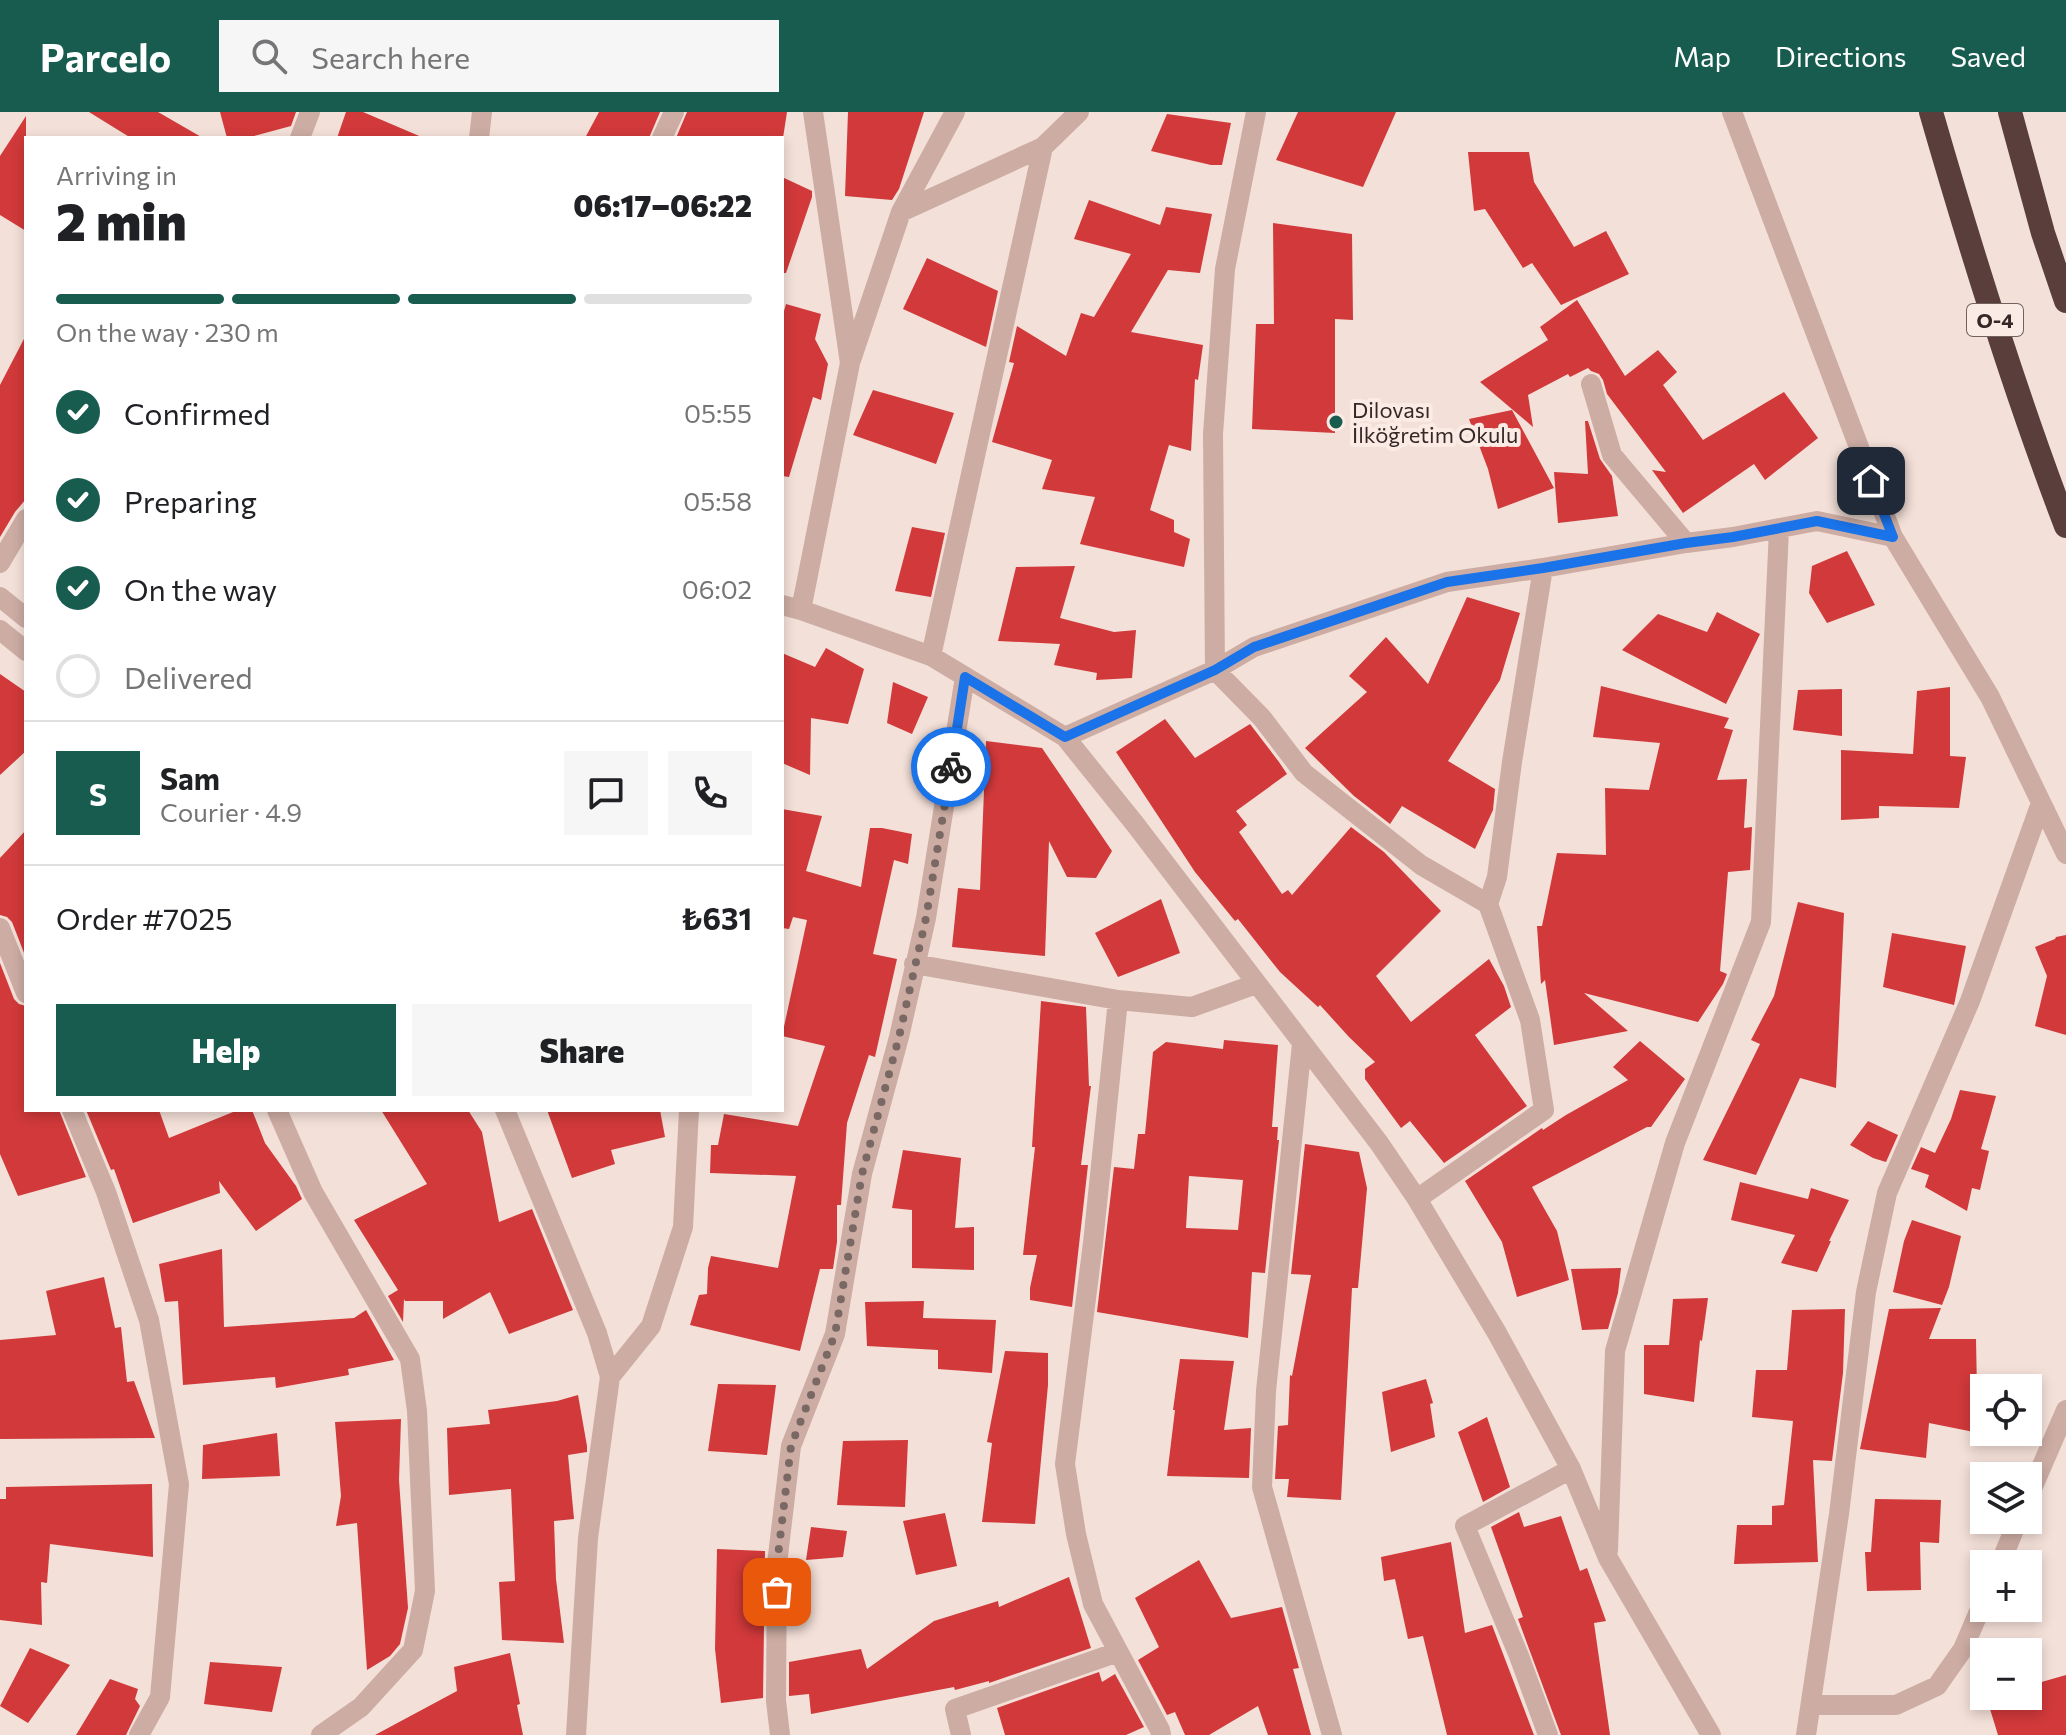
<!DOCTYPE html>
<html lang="en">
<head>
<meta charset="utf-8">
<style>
  body { margin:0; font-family:Commissioner,sans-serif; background:#f6f6f6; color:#202124; height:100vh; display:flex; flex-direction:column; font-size:30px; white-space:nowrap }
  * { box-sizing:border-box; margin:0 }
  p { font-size:26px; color:#757577 }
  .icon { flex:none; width:44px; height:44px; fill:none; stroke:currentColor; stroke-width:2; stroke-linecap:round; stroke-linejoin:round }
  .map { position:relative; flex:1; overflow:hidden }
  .panel { position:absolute; left:24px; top:24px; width:760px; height:976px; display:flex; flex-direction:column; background:#fff; border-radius:0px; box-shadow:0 4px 12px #0003 }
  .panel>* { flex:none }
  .fabs { position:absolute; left:1970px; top:1262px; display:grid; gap:16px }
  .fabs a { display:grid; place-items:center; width:72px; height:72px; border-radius:0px; background:#fff; box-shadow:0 4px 12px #0003; font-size:40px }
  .pin { position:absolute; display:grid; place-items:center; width:68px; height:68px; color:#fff; margin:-34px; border-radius:16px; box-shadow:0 4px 12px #0006 }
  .courier { position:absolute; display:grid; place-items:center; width:80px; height:80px; margin:-40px; border:6px solid #1a73e8; border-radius:50%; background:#fff; color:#222; box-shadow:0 2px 10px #0007 }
  .headline em { font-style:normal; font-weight:800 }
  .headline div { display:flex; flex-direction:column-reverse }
  .headline { display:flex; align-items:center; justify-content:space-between; height:136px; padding:0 32px }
  h1 { font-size:52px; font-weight:800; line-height:60px }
  .bar { display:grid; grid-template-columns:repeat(4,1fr); gap:12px 8px; align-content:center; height:96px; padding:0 32px }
  .bar i { height:10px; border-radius:6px; background:#e0e0e0 }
  .bar .selected { background:#185c50 }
  .bar p { grid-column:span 4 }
  .line { display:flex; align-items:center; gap:20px; padding:0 32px; border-top:2px solid #e0e0e0 }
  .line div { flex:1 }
  .round { display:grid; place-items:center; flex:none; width:84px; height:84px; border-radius:0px; background:#f6f6f6 }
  ol { padding:0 32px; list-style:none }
  li { display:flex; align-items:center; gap:24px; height:88px }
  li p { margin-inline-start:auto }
  li .icon { padding:8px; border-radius:50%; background:#185c50; color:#fff; stroke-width:4 }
  li:last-child { color:#757577 }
  li i { width:44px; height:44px; border:4px solid #e0e0e0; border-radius:50% }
  .cta { display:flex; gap:16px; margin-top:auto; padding:16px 32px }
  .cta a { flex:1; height:92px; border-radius:0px; background:#185c50; color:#fff; font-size:32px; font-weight:800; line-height:92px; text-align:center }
  .cta a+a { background:#f6f6f6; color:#202124 }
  header { display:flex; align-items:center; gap:48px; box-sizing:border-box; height:112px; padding:0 40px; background:#185c50; color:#fff }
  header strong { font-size:38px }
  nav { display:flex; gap:44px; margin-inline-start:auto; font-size:28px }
  .search { width:560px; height:72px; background:#f6f6f6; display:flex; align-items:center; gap:20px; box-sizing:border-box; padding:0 28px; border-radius:0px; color:#757577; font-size:30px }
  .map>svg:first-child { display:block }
</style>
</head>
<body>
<header>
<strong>Parcelo</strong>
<div class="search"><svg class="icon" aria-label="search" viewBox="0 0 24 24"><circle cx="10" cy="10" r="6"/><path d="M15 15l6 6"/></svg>Search here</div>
<nav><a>Map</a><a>Directions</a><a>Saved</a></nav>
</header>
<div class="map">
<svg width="2066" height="1623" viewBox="0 0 2066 1623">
  <rect width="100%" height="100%" fill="#f3e0d8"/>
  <!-- building -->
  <path fill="#d1393a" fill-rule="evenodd" d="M89,0H158L203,26H131Z
    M220,0H296L291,14L247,26H227Z
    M346,0H363L424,26H337Z
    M599,0H660L649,26H585Z
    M687,0H787L783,26H676Z
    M848,0H924L899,77L892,88L845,84Z
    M1298,0H1396L1363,75L1276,48Z
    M1167,2L1231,11L1222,53H1211L1151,39Z
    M26,4V119L0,103V44Z
    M1468,40H1529L1534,70L1574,135L1606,119L1629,162L1561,193L1532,151L1523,156L1485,97L1474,99Z
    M782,65L812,79V85L786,161H782Z
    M1089,88L1160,113L1166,95L1212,102L1200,161L1168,158L1131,220L1203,233L1198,268L1195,267L1191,339L1169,333L1150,398L1174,408V420L1190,427L1184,455L1080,432L1095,385L1042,377L1052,348L992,330L1014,251L1009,250L1017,214L1066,244L1081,201L1094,205L1131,142L1074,127Z
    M1273,111L1352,122L1353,208L1335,207V321L1252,317L1256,212H1274Z
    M927,146L998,179L986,235L903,197Z
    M1577,188L1625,264L1658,238L1677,260L1663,273L1703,328L1784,280L1818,326L1765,368L1754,352L1683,401L1652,358L1666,360L1607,282L1603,268L1599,262L1591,259L1588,256L1570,265L1568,262L1528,283L1533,315L1480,270L1548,228L1540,215Z
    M786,192L821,202L815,227L828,252L821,288L813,285L789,365L782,364V206Z
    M26,223V387L15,400L0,425V273Z
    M873,278L954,301L936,352L853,323Z
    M1512,298L1554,376L1498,397L1488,357L1469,307Z
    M1585,309H1588L1600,347L1612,364L1618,404L1558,411L1554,360L1588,362Z
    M912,415L945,421L931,485L895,479Z
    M1847,439L1875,493L1827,511L1809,481L1812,454Z
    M1075,454L1060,506L1114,520L1136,518L1132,566L1096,568L1097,561L1054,553L1060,532L998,529L1016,455Z
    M1467,485L1520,501L1500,568L1448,649L1495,677L1493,698L1475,737L1402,694L1390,712L1354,684L1305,636L1367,580L1349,564L1386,525L1428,572Z
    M1717,500L1760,522L1726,592L1622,538L1658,502L1707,520Z
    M826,536L864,557L848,612L811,606L810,663L782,651V541L815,555Z
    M0,562L26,580V639L0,663Z
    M893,570L928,585L912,622L887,611Z
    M1601,574L1729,606L1724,616L1733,618L1717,668L1747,667L1744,716L1752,715L1750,758L1728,760L1720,859L1727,862L1723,872L1698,910L1584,881L1628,919L1554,933L1545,868L1541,872L1537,814H1542L1557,741L1606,743L1605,676L1649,678L1660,631L1593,625Z
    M1950,575V644L1966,645L1959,696L1879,694V706L1841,708V638L1913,642L1917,579Z
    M1842,577V624L1793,618L1798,578Z
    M1165,607L1195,646L1250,612L1279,650L1287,662L1236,699L1247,713L1239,720L1282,782L1288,778L1292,783L1351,715L1384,740L1441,799L1376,864L1411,910L1489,847L1504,874L1511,895L1475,923L1527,994L1444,1051L1410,1009L1401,1016L1365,967V957L1375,950L1349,925L1320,893L1318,895L1280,860L1238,807L1235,809L1195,760L1116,640Z
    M986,629L1042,636L1112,739L1096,766L1067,765L1049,729L1045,844L952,835L958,776L980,778Z
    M782,697L822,704L806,759L861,775L870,716H882L912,722L908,752L894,748L873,842L897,847L875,945L869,943L847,1011L841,1093H837V1130L833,1157H820L800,1239L690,1213L699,1183L707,1182L708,1156L711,1144L778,1156L796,1064L710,1061L711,1033H718L724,1002L798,1014L825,934L782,924L807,808L793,805L789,817L782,816Z
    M26,718V846L12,810L7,805L0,803V746Z
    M1161,787L1180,841L1118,865L1095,821Z
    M1798,790L1844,801L1836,976L1800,966L1756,1063L1703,1048L1760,932L1751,928L1774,884Z
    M1892,821L1966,834L1954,893L1883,875Z
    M2066,823V923L2035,914L2047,864L2035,835L2055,827L2056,825Z
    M0,851L14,887L19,892L26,894V998H59L86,1065L18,1084L0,1042Z
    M1041,889L1086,895L1089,974H1091L1081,1053H1088L1072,1195L1030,1188V1176L1037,1143H1023L1035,1035H1032Z
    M1224,928L1278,933L1272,1015H1278L1277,1028H1279L1265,1161L1252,1160L1248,1226L1097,1200L1114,1055L1134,1057L1138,1022H1145L1153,940L1166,930L1223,937ZM1189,1064L1243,1068L1238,1118L1186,1116Z
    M1640,929L1685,967L1651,1015H1647L1532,1075L1557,1119L1569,1168L1517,1185L1502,1130L1465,1069L1542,1016L1543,1018L1566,1003L1628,968L1613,955Z
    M1960,978L1996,984L1981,1037L1989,1039L1980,1078L1972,1076L1967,1099L1925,1075L1929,1063L1911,1057L1921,1035L1935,1041L1951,1007Z
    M86,998H159L169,1026L238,998H252L265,1031L296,1074L302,1087L256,1119L219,1069L220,1081L133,1111L114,1057L111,1058Z
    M381,998H468L482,1020L499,1110L532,1097L573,1198L509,1222L490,1180L443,1207V1189H405L404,1187L403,1210L388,1184L398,1178L354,1108L427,1072Z
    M547,998H660L665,1025L611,1038L615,1052L572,1066Z
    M1868,1009L1898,1023L1886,1050L1873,1046L1850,1033Z
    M1305,1032L1359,1040L1367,1076L1358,1176H1352L1341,1388L1287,1385L1289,1367H1275L1278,1314L1288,1313L1290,1263L1292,1264L1311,1163L1291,1162Z
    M903,1038L961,1046L955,1116L974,1115V1158L912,1156V1098L892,1096Z
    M1740,1070L1808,1087L1811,1076L1849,1088L1829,1129H1831L1817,1160L1781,1151L1795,1123L1731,1108Z
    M1912,1108L1961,1124L1949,1175L1942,1193L1893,1180L1904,1129Z
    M222,1137L224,1215L354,1206L366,1198L394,1248L348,1257L349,1263L276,1276L275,1265L183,1273L178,1189L165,1190L159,1152Z
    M1621,1156L1618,1181L1608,1217L1582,1218L1571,1157Z
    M104,1165L115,1216L121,1215L127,1270L134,1269L155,1326L0,1327V1228L56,1223L46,1179Z
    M1708,1186L1702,1229L1700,1228L1694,1290L1644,1282V1233H1669L1673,1187Z
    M924,1189L923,1206L996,1208L992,1261L938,1257V1238L867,1234L865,1190Z
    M1941,1196L1929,1227H1976L1977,1279H1984V1322L1929,1311L1926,1346L1860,1337L1889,1197Z
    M1845,1197L1843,1261L1832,1349L1813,1348L1818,1450L1734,1452L1737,1413H1772V1394L1784,1393L1793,1309L1752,1305L1756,1258H1787L1792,1198Z
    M1005,1239L1048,1241V1273L1035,1412L982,1410L992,1331L987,1330Z
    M1180,1247L1234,1249L1224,1318L1251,1316L1249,1366L1167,1364L1175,1298H1173Z
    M1426,1267L1433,1291L1430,1292L1435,1325L1391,1340L1382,1280Z
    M718,1272L776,1273L767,1343L708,1339Z
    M578,1283L587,1334V1340L568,1343L574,1407L554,1409L556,1467L564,1531L502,1528L499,1470L515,1469L511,1377L449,1383L447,1316L490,1312L488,1298L557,1289Z
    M1487,1305L1510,1375L1483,1390L1458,1320Z
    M401,1307L399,1368L408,1496L400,1532L390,1544L367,1558L357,1411L336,1414L341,1384L335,1310Z
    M277,1321L280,1364L202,1367L203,1333Z
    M908,1328L905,1395L837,1393L843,1329Z
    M152,1372L153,1445L50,1432L47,1471L41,1470L42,1513L0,1508V1387H6V1375Z
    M1875,1387L1941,1388L1939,1431L1920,1430L1921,1478L1867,1479L1865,1440H1871Z
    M1519,1400L1524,1415L1561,1404L1580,1459L1587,1456L1606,1509L1594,1511L1610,1623H1561L1518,1507L1523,1505L1491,1415Z
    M945,1401L957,1454L916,1463L903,1409Z
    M811,1415L847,1419L843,1445L806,1448Z
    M1451,1430L1465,1521L1492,1513L1534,1623H1447L1423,1524L1408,1527L1395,1467L1384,1469L1381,1445Z
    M717,1437L765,1439L763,1586L721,1591L715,1537Z
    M1199,1448L1231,1506L1282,1495L1299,1556L1293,1557L1311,1623H1268L1258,1594L1209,1623H1185L1175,1600L1167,1603L1138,1548L1159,1535L1135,1486Z
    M1069,1465L1091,1536L989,1571V1569L955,1578L954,1575L811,1602L809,1582L789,1584V1550L861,1537L867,1557L934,1509L998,1489L999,1495Z
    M30,1536L70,1553L28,1611L0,1594Z
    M510,1541L520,1592L517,1593L523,1623H375L457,1579L454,1555Z
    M210,1550L282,1555L272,1600L204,1592Z
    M1099,1560L1102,1570L1115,1562L1144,1615L1126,1623H1005L997,1596Z
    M2066,1563V1623H1998L1986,1584H2028V1574Z
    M110,1567L138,1577L135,1587L140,1594L126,1623H76Z"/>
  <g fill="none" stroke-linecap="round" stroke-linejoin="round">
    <!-- minor -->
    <path stroke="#ccaca3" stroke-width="20" d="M1256,0L1225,157L1213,322L1215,558L1262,606L1304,661L1421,753L1488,792
      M1732,0L1893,425L1990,585L2066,742
      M300,26L310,0
      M479,26L482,0
      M662,26L674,0
      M901,100L1043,35L1079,0
      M851,248L901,100L955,0
      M1591,272L1612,343L1686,431
      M0,451L26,407
      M0,485L26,506
      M782,493L801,498L931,544L1065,625L1135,712L1379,1031L1417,1087L1497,1221L1571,1357L1608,1446L1711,1623
      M801,498L850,251L813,0
      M0,518L26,539
      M931,544L1043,35
      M1065,625L1215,558L1254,535L1447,470L1543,456L1686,431L1733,425L1817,409L1893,425
      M0,816L26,881
      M914,852L1118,888L1192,895L1256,872
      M1118,888L1093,1131L1065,1352L1076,1422L1093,1492L1160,1618L1161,1623
      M1302,932L1266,1279L1262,1375L1332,1623
      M72,998L106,1080L149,1208L179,1372L160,1585L139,1623
      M277,998L313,1080L410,1247L417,1299L425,1479L413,1538L361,1595L321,1623
      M505,998L597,1221L610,1265L588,1426L576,1623
      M1417,1087L1544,998L1530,908L1488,792L1497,765L1512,650L1543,456
      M610,1265L651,1214L683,1115L689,998
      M2028,1386L2066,1298
      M1608,1439L1615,1239L1675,1031L1761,810L1779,417
      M2000,1452L2018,1408
      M1811,1593H1896L1937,1574L1963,1537L1984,1488
      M780,1623L776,1589L777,1452L791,1334L835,1222L862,1062L899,925L926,806L965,565
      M961,1623L955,1597L1118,1540
      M1548,1623L1519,1544L1465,1414L1571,1357
      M1806,1623L1839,1402L1866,1180L1887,1081L1970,889L2041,691"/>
    <!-- motorway -->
    <path stroke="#593e3c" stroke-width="24" d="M1931,0C1971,139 2014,278 2066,414
      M2010,0L2043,121L2066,189"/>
  </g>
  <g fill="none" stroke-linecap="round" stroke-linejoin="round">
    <!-- done -->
    <path stroke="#796864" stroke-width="8" stroke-dasharray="0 14.4" d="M777,1480V1452L791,1334L835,1222L862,1062L899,925L926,806L951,655"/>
    <!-- route -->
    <path stroke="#1a73e8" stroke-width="10" d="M951,655L965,565L1065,625L1215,558L1254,535L1447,470L1543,456L1686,431L1733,425L1817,409L1893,425L1871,369"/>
  </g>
  <!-- markers -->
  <circle fill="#185c50" stroke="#fbebe5" stroke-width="3" cx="1336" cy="310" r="8"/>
  <g text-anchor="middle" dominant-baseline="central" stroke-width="8" stroke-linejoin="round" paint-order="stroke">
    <!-- shield labels -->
    <rect fill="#fbebe5" stroke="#72625f" stroke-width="2" x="1967" y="192" width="56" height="32" rx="6"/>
    <g font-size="20" font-weight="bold" fill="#372726">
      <text x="1995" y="208">O-4</text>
    </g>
    <!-- poi labels -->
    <g font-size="22" fill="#372726" stroke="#fbebe5" text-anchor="start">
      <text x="1352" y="297">Dilovası<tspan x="1352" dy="25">İlköğretim Okulu</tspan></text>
    </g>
  </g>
</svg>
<div class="fabs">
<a><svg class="icon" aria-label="locate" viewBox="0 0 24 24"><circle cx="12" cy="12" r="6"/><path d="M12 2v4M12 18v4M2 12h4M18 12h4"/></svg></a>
<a><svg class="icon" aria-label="layers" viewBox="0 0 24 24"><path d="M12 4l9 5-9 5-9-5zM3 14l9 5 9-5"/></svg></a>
<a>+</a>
<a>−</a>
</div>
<div class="pin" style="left:777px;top:1480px;background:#ea580c"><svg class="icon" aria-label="bag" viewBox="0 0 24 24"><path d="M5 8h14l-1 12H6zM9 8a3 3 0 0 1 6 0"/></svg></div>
<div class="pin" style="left:1871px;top:369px;background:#1f2937"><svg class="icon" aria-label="home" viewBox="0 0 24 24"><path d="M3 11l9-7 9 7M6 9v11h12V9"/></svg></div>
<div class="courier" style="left:951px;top:655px"><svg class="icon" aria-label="bike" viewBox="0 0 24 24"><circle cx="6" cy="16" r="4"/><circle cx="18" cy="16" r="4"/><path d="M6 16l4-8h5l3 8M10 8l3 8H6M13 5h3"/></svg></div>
<section class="panel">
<div class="headline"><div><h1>2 min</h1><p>Arriving in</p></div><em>06:17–06:22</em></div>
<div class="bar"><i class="selected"></i><i class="selected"></i><i class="selected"></i><i></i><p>On the way · 230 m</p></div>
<ol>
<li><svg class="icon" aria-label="check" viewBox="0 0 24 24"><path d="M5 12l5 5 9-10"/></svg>Confirmed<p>05:55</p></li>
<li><svg class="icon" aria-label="check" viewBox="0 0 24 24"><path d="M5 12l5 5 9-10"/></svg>Preparing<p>05:58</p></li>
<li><svg class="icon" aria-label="check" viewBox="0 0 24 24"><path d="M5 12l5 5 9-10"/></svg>On the way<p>06:02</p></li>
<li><i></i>Delivered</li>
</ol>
<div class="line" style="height:144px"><b class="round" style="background:#185c50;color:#fff">S</b><div><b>Sam</b><p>Courier · 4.9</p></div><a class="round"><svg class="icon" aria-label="chat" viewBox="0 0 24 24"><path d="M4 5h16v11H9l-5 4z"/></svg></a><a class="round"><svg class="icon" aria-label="phone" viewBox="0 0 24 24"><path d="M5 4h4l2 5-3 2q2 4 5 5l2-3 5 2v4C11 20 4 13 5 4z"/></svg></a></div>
<div class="line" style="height:104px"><div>Order #7025</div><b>₺631</b></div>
<div class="cta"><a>Help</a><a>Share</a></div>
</section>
</div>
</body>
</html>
